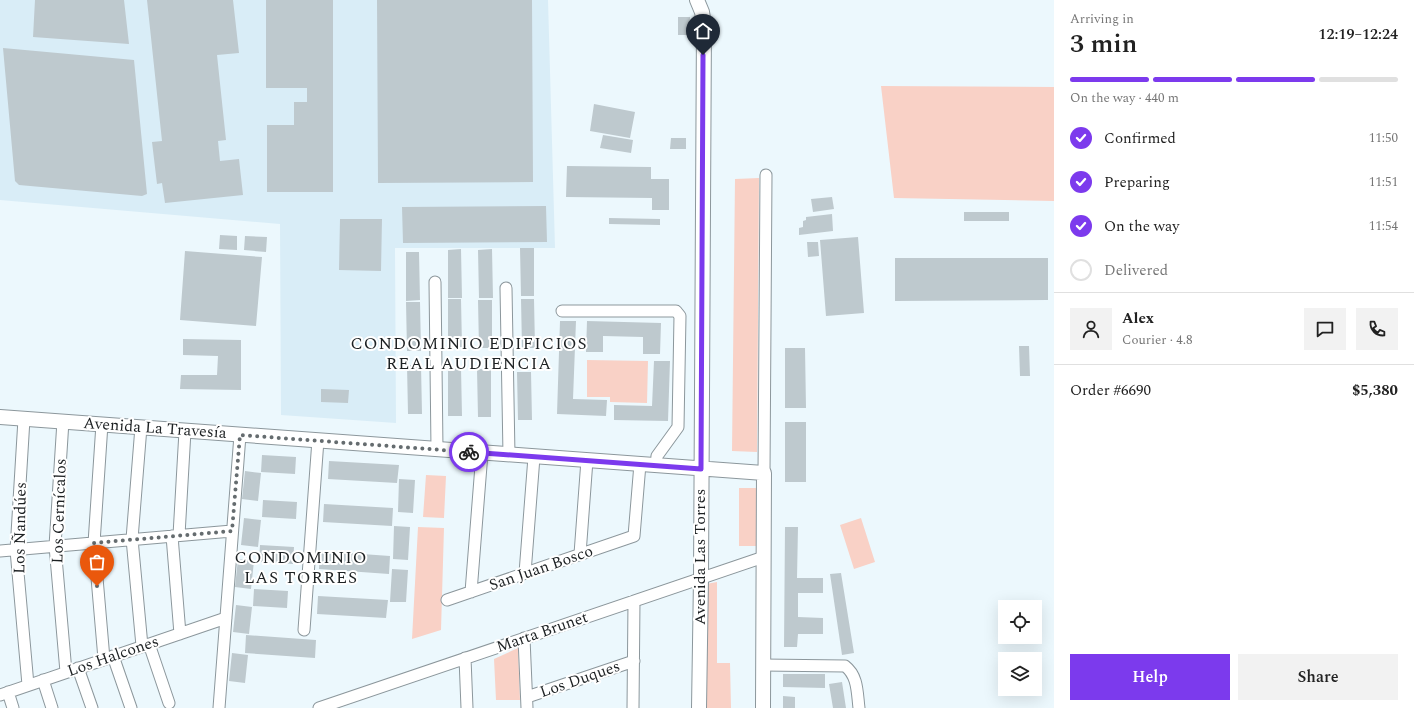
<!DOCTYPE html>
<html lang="en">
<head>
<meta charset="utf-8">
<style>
  body { margin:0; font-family:Spectral,serif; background:#f2f2f2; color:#222; height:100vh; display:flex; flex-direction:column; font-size:15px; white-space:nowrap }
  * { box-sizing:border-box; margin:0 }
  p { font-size:13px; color:#767676 }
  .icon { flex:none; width:22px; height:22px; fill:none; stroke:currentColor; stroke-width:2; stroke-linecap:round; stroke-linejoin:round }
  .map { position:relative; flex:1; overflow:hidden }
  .drawer { display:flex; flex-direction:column; background:#fff; width:360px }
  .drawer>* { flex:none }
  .controls { position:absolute; left:998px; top:600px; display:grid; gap:8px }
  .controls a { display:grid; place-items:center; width:44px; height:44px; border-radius:0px; background:#fff; box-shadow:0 4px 16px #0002; font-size:20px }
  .pin { position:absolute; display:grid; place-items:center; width:34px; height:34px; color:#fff; margin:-41px -17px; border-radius:50% 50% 50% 0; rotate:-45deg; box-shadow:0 0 4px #0007 }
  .pin .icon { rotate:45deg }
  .courier { position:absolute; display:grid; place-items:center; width:40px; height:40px; margin:-20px; border:3px solid #7c3aed; border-radius:50%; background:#fff; color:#222; box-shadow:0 1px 5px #0007 }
  .summary em { font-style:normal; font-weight:600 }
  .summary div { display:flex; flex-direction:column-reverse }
  .summary { display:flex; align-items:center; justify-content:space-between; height:68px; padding:0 16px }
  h1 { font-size:26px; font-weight:600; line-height:30px }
  .bar { display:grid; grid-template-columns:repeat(4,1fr); gap:6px 4px; align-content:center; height:48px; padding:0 16px }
  .bar i { height:5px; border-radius:3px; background:#e0e0e0 }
  .bar .active { background:#7c3aed }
  .bar p { grid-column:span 4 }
  .line { display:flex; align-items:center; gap:10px; padding:0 16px; border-top:1px solid #e0e0e0 }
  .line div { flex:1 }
  .round { display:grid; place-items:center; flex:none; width:42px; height:42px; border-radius:0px; background:#f2f2f2 }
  ol { padding:0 16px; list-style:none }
  li { display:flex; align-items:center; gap:12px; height:44px }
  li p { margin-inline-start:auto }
  li .icon { padding:4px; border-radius:50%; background:#7c3aed; color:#fff; stroke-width:4 }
  li:last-child { color:#767676 }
  li i { width:22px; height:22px; border:2px solid #e0e0e0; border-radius:50% }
  .cta { display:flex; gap:8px; margin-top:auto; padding:8px 16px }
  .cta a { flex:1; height:46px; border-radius:0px; background:#7c3aed; color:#fff; font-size:16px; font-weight:600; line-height:46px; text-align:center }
  .cta a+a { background:#f2f2f2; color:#222 }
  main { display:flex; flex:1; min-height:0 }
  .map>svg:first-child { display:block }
</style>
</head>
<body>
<main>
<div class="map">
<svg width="1054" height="708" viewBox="0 0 1054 708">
  <rect width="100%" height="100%" fill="#ecf8fd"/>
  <!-- built -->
  <path fill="#d9edf7" d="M0,0H548L555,248H395L396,423L281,415L280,224L0,200Z"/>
  <!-- green -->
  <path fill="#f9d1c6" d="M881,86L1054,87V201L894,198Z
    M759,178L757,452L732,451L735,179Z
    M587,360L648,361L647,403L610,402V397H587Z
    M426,475L446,476L444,518L423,517Z
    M739,488H757L756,546H739Z
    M861,518L875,562L854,569L840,525Z
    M418,527L444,528L441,630L412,639Z
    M717,582V663H730L731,708H705L706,584Z
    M518,648L520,700H496L494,659Z"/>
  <!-- building -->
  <path fill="#bec9ce" d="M35,0H124L129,44L33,37Z
    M147,0H233L239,53L217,55L226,140L218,141L220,161L239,159L243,195L165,203L162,183L157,184L152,142L162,141Z
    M266,0H333V192H267V125H294V102H307V88H266Z
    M377,0H532L533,182L378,183Z
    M678,17H690L689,35H678Z
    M3,48L134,60L147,194L142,196L19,185L15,181Z
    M594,104L635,112L630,138L590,131Z
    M603,135L633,140L631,153L600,148Z
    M671,138H686V149H670Z
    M567,166L651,167V179H669V210H652V198L566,197Z
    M832,197L834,209L813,212L811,199Z
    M546,206L547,242L403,243L402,207Z
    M964,212H1009V221H964Z
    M832,214L833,231L799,235V228L803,227V221L806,220V217Z
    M609,218L660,219V225L609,224Z
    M340,219H382L381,271L339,270Z
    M220,235L237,236V250L219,249Z
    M245,236L267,237L266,252L244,250Z
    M858,237L864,313L826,316L820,240Z
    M807,242H818L819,256L808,257Z
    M520,248H534V296H521Z
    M461,249L462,298H448V250Z
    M492,249L493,298H479L478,250Z
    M185,251L262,257L256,326L180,320Z
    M406,252H419L420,300L406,301Z
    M895,258H1048V300L895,301Z
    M448,299H461L462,347H448Z
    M521,299H534L535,348H522Z
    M478,300H492V348H479Z
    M406,302H420L421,351H407Z
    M560,321H576L573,399L607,400L606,416L557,414Z
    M587,321L661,323L660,354H643V337L603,336V352H586Z
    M183,339L241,340V390L180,389L181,375H217L218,356L183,355Z
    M1019,346H1029L1030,376H1020Z
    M785,348H805L806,408H785Z
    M654,361H670L668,421L614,420V405L652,406Z
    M407,365H421L422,414H408Z
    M448,368H461L462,416H448Z
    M477,369H491V417H478Z
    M517,372H531L532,420H518Z
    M321,389L349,390L348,403L321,402Z
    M785,422H806V482H785Z
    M262,455L296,457L295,474L261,472Z
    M329,461L399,465L397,483L328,479Z
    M245,471L261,473L258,501L242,499Z
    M399,479L415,480L413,513L398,512Z
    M263,500L297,502L296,519L262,517Z
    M324,504L393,508L392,526L323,522Z
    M244,518L261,520L258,547L241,545Z
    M394,526L410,527L408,560L393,559Z
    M785,527H798L797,578H823V593H798V617L823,618V634H798L797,647H784Z
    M260,545L294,547L293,564L259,562Z
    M320,551L390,556L389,574L319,569Z
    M238,559L254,561L251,589L235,587Z
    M392,569L408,570L406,602H390Z
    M841,573L854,653L842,655L830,574Z
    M254,589L288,591L287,608L253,606Z
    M318,596L388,600L386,618L317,614Z
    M236,605L252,607L249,634L233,632Z
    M246,635L316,640L315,658L245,653Z
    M232,653L248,655L245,683L229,681Z
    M783,674H825V688L783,687Z
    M842,682L846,708H833L829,684Z
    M783,696L795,697V708H783Z"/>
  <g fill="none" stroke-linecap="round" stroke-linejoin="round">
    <defs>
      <path id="minor" d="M435,282L437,449
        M506,288L509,455
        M562,311H676L680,316L678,427L657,456L656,466
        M24,419L16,550L28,685
        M63,421L55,546L66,672
        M102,424L94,543L104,659
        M141,427L132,539L142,646
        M764,473L766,175
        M179,535L185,431
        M172,536L180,634
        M0,551L232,531
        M580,554L587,460
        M525,573L534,457
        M471,592L482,453
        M447,600L634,536L640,464
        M304,630L318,440
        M524,638L527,708
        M149,644L169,703
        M113,656L131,708
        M465,658L467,708
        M763,665L845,666C858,676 857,692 859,708
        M78,668L92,708
        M43,680L52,708
        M8,692L13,708
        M0,695L226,618
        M527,697L634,661
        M219,708L240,435
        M319,708L764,557
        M633,708L634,601"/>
      <path id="tertiary" d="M697,0L702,12L704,24L701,578L699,708
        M0,417L764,473L763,708"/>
    </defs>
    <!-- minor casing -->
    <use href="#minor" stroke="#8c979c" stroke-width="13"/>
    <!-- tertiary casing -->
    <use href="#tertiary" stroke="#8c979c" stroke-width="16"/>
    <!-- minor -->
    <use href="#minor" stroke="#fff" stroke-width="11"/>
    <!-- tertiary -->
    <use href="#tertiary" stroke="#fff" stroke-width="14"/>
  </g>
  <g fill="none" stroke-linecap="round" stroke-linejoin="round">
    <!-- done -->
    <path stroke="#656c6f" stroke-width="4" stroke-dasharray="0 7.2" d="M97,586L94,543L232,531L240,435L469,452"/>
    <!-- route -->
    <path stroke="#7c3aed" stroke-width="5" d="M469,452L701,469L703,55"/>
  </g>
  <g text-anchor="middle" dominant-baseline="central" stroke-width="4" stroke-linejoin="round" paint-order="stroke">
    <!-- street labels -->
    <g font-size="16" fill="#1d2123" stroke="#fff">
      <text transform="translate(155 428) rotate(4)">Avenida La Travesía</text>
      <text transform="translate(59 511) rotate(-88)">Los Cernícalos</text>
      <text transform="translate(20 528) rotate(-89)">Los Ñandúes</text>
      <text transform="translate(700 557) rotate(-90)">Avenida Las Torres</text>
      <text transform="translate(541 568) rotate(-19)">San Juan Bosco</text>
      <text transform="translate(542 632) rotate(-19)">Marta Brunet</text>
      <text transform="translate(113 656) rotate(-19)">Los Halcones</text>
      <text transform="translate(580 679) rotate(-19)">Los Duques</text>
    </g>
    <!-- neighbourhood labels -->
    <g font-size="17" letter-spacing="1" fill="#1d2123" stroke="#fff">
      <text x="469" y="344">CONDOMINIO EDIFICIOS<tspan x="469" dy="20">REAL AUDIENCIA</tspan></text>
      <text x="301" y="558">CONDOMINIO<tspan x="301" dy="20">LAS TORRES</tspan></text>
    </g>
  </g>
</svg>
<div class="controls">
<a><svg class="icon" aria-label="locate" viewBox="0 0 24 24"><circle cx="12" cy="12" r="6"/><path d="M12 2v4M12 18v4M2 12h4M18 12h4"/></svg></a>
<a><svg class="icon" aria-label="layers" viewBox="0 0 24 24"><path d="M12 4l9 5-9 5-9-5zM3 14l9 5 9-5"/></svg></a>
</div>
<div class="pin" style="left:97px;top:586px;background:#ea580c"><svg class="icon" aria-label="bag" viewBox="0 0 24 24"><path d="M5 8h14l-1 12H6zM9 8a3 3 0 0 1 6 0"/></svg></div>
<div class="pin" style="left:703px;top:55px;background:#1f2937"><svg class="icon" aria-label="home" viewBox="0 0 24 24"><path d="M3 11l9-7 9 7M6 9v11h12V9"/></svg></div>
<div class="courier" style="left:469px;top:452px"><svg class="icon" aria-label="bike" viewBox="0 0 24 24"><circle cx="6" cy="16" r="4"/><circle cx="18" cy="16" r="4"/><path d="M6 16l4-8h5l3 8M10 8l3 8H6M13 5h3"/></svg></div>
</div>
<section class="drawer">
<div class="summary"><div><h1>3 min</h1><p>Arriving in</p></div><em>12:19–12:24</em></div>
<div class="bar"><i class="active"></i><i class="active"></i><i class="active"></i><i></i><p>On the way · 440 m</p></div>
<ol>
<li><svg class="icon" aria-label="check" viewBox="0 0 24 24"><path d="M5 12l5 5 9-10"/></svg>Confirmed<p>11:50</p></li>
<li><svg class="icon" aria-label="check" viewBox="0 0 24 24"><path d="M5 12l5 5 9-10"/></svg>Preparing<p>11:51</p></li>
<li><svg class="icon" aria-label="check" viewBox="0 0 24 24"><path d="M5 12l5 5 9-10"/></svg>On the way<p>11:54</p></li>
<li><i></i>Delivered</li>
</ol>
<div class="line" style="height:72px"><a class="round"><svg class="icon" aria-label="person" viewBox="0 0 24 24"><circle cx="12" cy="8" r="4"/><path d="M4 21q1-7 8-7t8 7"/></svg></a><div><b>Alex</b><p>Courier · 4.8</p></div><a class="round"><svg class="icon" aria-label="chat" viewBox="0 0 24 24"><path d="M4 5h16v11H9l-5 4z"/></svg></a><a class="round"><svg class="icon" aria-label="phone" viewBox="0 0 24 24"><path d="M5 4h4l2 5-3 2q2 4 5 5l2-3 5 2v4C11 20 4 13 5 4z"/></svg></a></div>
<div class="line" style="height:52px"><div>Order #6690</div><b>$5,380</b></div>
<div class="cta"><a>Help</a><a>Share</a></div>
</section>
</main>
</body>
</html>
